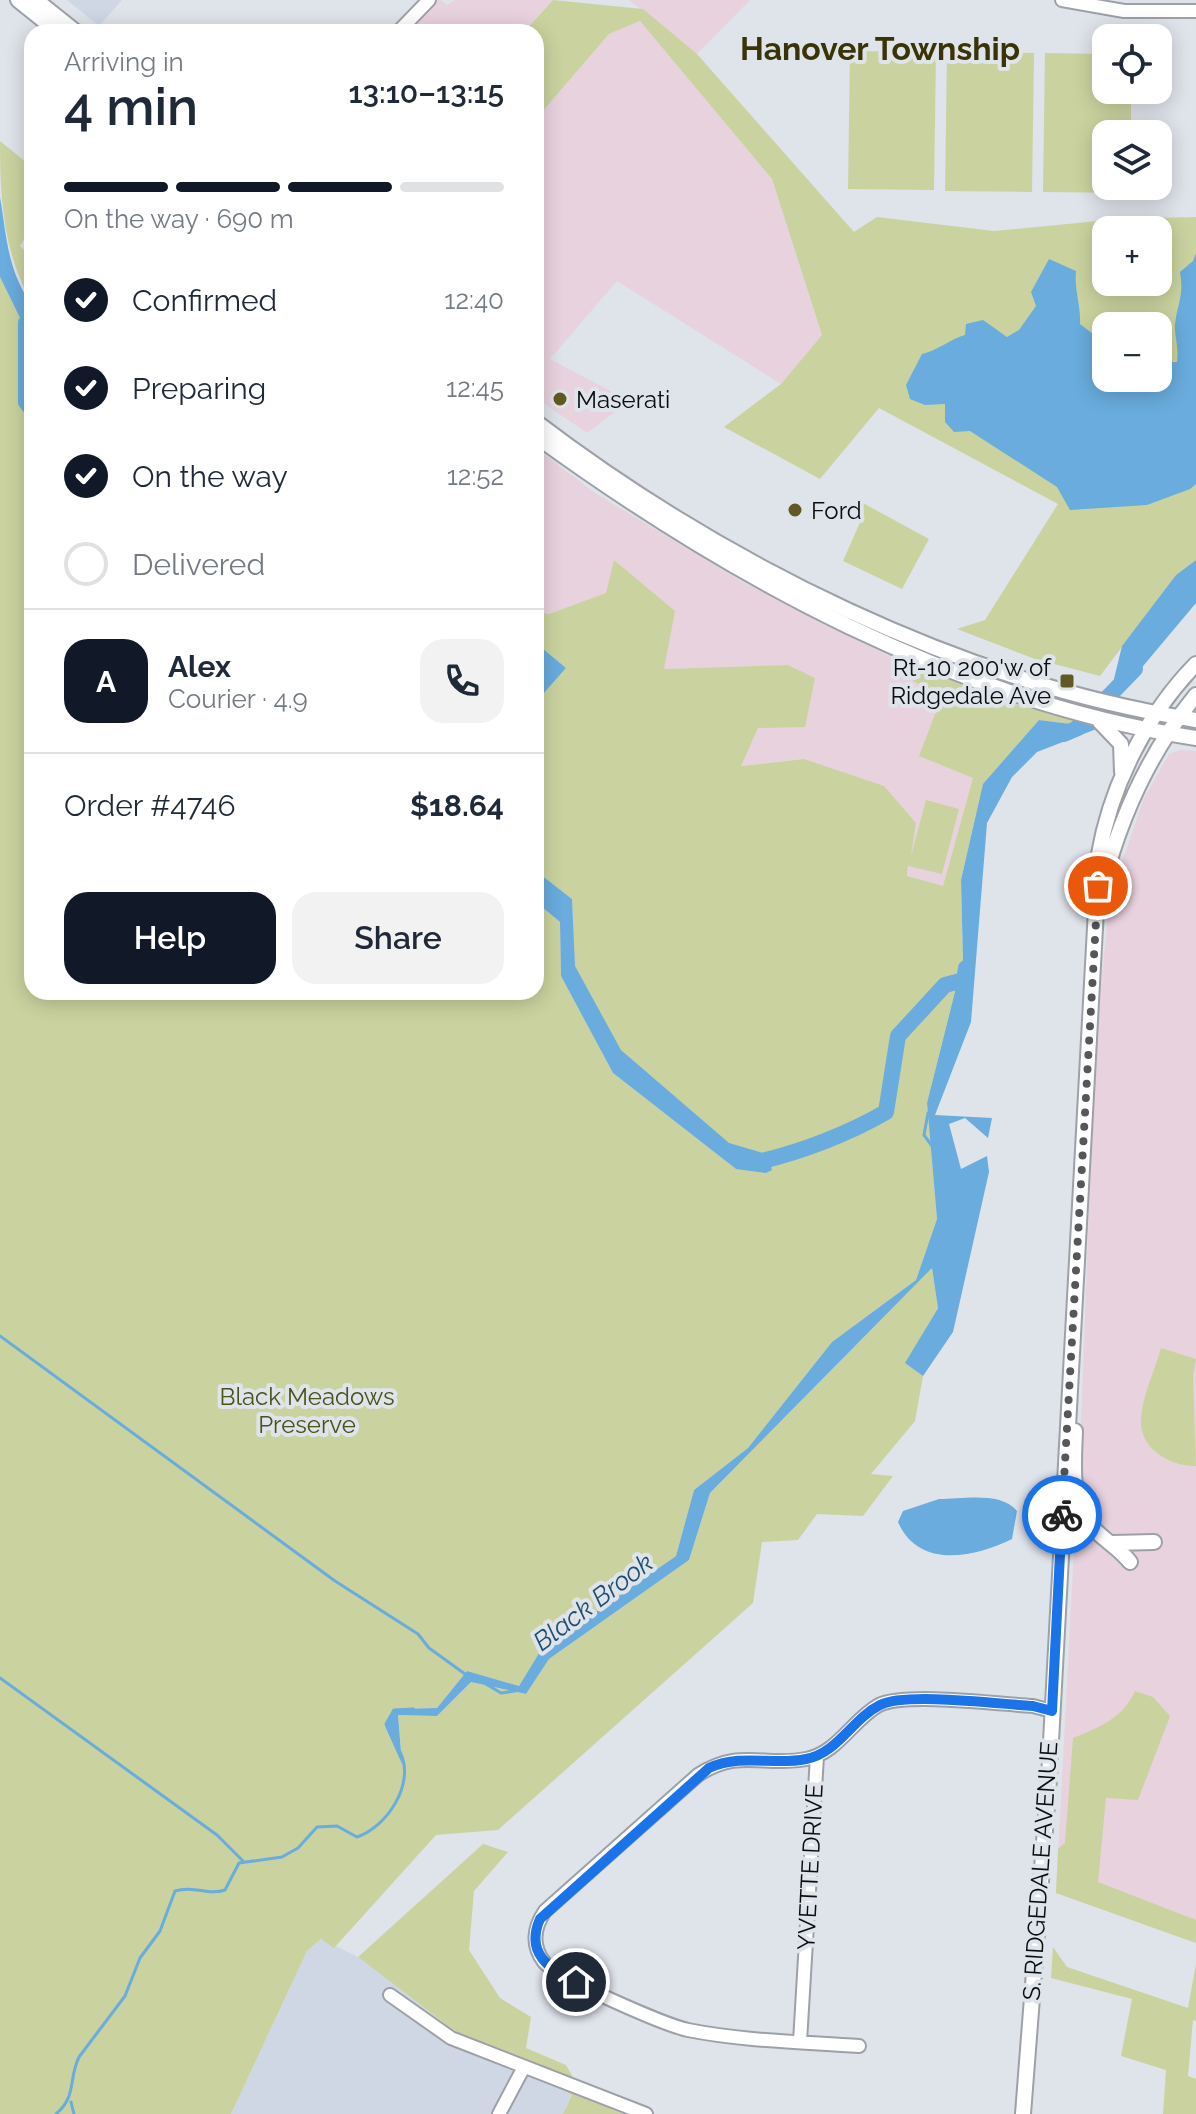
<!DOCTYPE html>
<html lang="en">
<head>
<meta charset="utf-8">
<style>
  body { margin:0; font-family:Raleway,sans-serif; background:#f2f2f3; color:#1f2937; height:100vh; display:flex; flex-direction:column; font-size:30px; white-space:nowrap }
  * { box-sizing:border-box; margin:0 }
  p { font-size:26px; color:#747a83 }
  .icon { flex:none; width:44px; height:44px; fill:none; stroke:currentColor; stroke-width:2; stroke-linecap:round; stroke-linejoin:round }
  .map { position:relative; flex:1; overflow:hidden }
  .details { position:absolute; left:24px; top:24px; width:520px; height:976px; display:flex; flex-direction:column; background:#fff; border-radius:24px; box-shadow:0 4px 20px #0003 }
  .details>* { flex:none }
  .fabs { position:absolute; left:1092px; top:24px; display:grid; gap:16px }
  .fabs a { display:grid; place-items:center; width:80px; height:80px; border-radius:16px; background:#fff; box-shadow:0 4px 20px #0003; font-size:40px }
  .pin { position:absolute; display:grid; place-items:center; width:68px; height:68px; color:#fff; margin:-34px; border:4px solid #fff; border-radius:50%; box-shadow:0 2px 8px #0007 }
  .courier { position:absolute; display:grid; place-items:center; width:80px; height:80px; margin:-40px; border:6px solid #1a73e8; border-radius:50%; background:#fff; color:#222; box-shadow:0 2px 10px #0007 }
  .overview em { font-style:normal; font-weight:600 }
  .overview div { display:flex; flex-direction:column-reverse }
  .overview { display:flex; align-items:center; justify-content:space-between; height:136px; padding:0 40px }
  h1 { font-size:52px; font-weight:600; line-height:60px }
  .bar { display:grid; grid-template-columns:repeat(4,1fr); gap:12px 8px; align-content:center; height:96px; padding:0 40px }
  .bar i { height:10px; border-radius:6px; background:#e0e1e3 }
  .bar .active { background:#111827 }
  .bar p { grid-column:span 4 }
  .line { display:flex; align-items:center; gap:20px; padding:0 40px; border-top:2px solid #e0e1e3 }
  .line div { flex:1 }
  .round { display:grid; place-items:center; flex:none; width:84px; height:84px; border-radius:24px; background:#f2f2f3 }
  ol { padding:0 40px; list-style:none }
  li { display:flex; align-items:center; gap:24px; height:88px }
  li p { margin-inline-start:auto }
  li .icon { padding:8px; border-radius:50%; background:#111827; color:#fff; stroke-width:4 }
  li:last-child { color:#747a83 }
  li i { width:44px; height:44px; border:4px solid #e0e1e3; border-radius:50% }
  .action { display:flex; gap:16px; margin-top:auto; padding:16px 40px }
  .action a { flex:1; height:92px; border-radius:24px; background:#111827; color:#fff; font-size:32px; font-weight:600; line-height:92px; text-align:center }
  .action a+a { background:#f2f2f3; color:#1f2937 }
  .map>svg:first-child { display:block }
</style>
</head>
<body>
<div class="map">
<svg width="1196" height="2114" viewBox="0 0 1196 2114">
  <rect width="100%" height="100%" fill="#dfe3ea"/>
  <!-- commercial -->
  <path fill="#e8d2de" d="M429,0H441L447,5L455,0H553L524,32H397Z
    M629,0H750L697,54Z
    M640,21L772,179L822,335L781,384L617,281L550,359L629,401L587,433L536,398V119L609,34Z
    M536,448L595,493L741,581L895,659L892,667L941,699L973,778L943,887L907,876L916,823L804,759L740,766L788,665L664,669L615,560L607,593L549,614L536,612Z
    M1181,750L1196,751V1943L1056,1893L1082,1399L1095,1044L1110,897L1144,798L1169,754Z"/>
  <!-- built -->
  <path fill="#cfd7e5" d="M67,0H122L99,26Z
    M321,1939L358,1957L452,2029L572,2095L563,2114H231L307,1951Z"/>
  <!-- green -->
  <path fill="#cad39f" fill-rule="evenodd" d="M553,0L643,9L697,54L854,232L877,217L994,231L1098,221L1119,230H1106V282H1158V230H1136L1158,218L1196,217V560L1176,575L1100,676L1035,659L957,629L985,620L1058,504L879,408L820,479L724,427L781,384L822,335L772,179L640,21L609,34L536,119V32H524ZM1106,326H1158V378H1106Z
    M850,51L936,52L934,190L848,189Z
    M947,52L1034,53L1032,192L945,191Z
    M1045,53L1106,54V90H1131V134H1106V186H1130V193L1043,192Z
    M0,141L32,167V226L20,246L32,258V304C3,250 0,201 0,141Z
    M0,277L22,322L23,348L32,336V992H536V902L560,922L561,976L613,1073L736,1169L767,1154L729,1144L621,1050L574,966L572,899L536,871V702L566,668L536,643V612L549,614L606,593L614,560L675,611L664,669L788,665L815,678L805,727L758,728L741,766L804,759L884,786L916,823L911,856L926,800L959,809L942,874L908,866L907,876L943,886L973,778L919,756L941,699L892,667L895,659L1021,706L1073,720L1071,724L1039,720L983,785L961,880L963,960L927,1103L937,1219L916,1280L832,1342L748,1448L694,1490L676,1556L541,1650L519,1686L467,1671L437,1708L393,1709L402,1762L398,1715L437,1716L471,1682L526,1694L549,1659L689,1560L710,1493L932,1268L938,1307L906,1363L923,1376L915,1421L871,1474L893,1476L863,1516L817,1514L798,1540L762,1542L753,1603L498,1830L436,1835L334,1948L321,1939L307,1951L231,2114H0Z
    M861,502L929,539L902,589L843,561L862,518Z
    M1161,1348L1196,1359L1193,1376L1196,1466C1169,1466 1138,1448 1141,1417C1143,1394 1155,1370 1161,1348Z
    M1135,1691L1153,1697L1170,1716L1138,1800L1106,1798L1098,1882L1196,1920V1943L1056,1893L1058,1849L1065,1843L1073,1738C1100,1727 1123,1718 1135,1691Z
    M483,1844L508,1852L474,1891L469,1950L500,1998L531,2017L526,2048L566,2065L584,2097L623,2114H563L572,2095L452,2029L358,1957Z
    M1053,1947L1067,1967L1188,2008L1196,1964V2021L1193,2020L1188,2076L1196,2079V2114H1163L1166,2070L1121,2056L1132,1999L1051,1978Z"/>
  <!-- water -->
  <path fill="#69acdd" d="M0,197C4,220 6,245 13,267C23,300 47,315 22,350V322L0,277Z
    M1196,253V484L1190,489L1147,505L1070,510L1057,487L970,431L954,432L945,422V404L925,405L910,399L906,385L922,354C939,350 948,340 965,335L966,324L983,320L1007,337L1019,330L1036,306L1031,292L1049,259L1076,271C1074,290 1081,305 1080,324L1106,344L1102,353L1106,355V378H1158V362H1177C1179,345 1174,335 1175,324C1178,301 1184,296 1180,272L1193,261Z
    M1196,560V603L1128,684L1114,679L1122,646L1176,575Z
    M536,643L566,668L536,702Z
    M1039,720L1071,724L1073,720L1099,728L1037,752L1012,777L987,823L971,1022L935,1115L992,1118L988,1138L965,1118L949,1124L961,1169L987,1156L989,1172L953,1332L923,1376L905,1363L938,1308L932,1268L710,1493L689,1560L549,1659L526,1694L471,1682L437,1716L398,1715L402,1764L385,1726L393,1709L437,1708L467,1671L519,1686L541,1650L676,1556L694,1490L748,1448L832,1342L916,1280L937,1219L927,1103L963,960L961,880L983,784Z
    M536,871L572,899L575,966L621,1050L729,1143L767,1154L772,1170L766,1173L736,1169L613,1073L561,976L560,922L536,902Z
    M939,1499C963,1499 1001,1491 1017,1511L1012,1539C975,1557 919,1570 898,1522L903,1511Z"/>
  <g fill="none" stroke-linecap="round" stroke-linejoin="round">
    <!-- stream -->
    <path stroke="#69acdd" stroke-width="3" d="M928,1113L924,1135L932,1146
      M0,1336L335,1581L418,1634L429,1648L465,1674
      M0,1678L217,1835L243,1861
      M486,1684L501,1693L515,1691
      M386,1724L394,1710L413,1709
      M71,2102L74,2114
      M56,2114C77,2096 68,2080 79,2057L125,1996L140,1958L160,1931L175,1891C194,1885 208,1896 225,1890L239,1863L282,1857L298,1848L317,1827L337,1826L357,1837C387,1827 416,1783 400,1752"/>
    <!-- river -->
    <path stroke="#69acdd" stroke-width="16" d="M26,323V402L32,410
      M1064,734L1078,728L1135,669
      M751,1158L758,1162C801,1152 848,1134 886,1112L898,1036L945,985L964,980L966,968"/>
    <defs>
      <path id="minor" d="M1062,0L1124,11H1196
        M398,32L429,0
        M390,1995L451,2038L646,2114
        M800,2042L817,1756
        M859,2046C803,2042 743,2041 688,2030C665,2025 556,1978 544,1962C531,1945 534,1927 545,1911L698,1775C739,1748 764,1767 806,1759C838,1753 852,1720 879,1705C905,1692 999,1704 1033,1706L1052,1711
        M499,2114L524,2067"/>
      <path id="major" d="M18,0L58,32
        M36,0L76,32
        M536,422C723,564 963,684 1196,720
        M536,436C731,578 955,701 1196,738
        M1100,722L1121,744L1122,772
        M1103,884C1121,815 1151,750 1196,695
        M1075,1431C1074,1464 1069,1503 1093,1528C1105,1541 1119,1548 1130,1562
        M1113,1543L1154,1542
        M1023,2114L1049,1778L1099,854C1111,785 1147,714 1196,664"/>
    </defs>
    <!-- minor casing -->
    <use href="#minor" stroke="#9da1a7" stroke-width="16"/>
    <!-- major casing -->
    <use href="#major" stroke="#9da1a7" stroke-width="18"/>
    <!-- minor -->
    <use href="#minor" stroke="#fff" stroke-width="12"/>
    <!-- major -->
    <use href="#major" stroke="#fff" stroke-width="14"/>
  </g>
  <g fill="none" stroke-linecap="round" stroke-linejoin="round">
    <!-- done -->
    <path stroke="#55575b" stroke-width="8" stroke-dasharray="0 14.4" d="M1062,1515L1098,886"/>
    <!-- route -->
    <path stroke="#1a73e8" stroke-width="10" d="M576,1982C549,1969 525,1953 540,1919L709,1768C743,1753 773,1766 806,1759C838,1753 852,1719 880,1705C906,1692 999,1704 1033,1706L1052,1711L1062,1515"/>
  </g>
  <!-- markers -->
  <g fill="#615824" stroke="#dfe3ea" stroke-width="3">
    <circle cx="560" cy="399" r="8"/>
    <circle cx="795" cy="510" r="8"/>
    <rect x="1059" y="673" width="16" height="16" rx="4"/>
  </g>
  <g text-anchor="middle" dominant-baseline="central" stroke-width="8" stroke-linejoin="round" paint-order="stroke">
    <!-- poi labels -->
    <g font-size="24" fill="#0a0c0e" stroke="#dfe3ea" text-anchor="start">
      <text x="576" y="399">Maserati</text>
      <text x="811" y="510">Ford</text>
      <text x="1051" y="667" text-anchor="end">Rt-10 200'w of<tspan x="1051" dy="28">Ridgedale Ave</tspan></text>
    </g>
    <!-- park labels -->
    <g font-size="24" fill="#4b511a" stroke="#dfe3ea">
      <text x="307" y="1396">Black Meadows<tspan x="307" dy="28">Preserve</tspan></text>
    </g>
    <!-- street labels -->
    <g font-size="24" fill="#0a0c0e" stroke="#dfe3ea">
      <text transform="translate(810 1867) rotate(-87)">YVETTE DRIVE</text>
      <text transform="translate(1040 1871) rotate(-86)">S. RIDGEDALE AVENUE</text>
    </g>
    <!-- water labels -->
    <g font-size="26" font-style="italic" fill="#1c4e70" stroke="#dfe3ea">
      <text transform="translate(593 1602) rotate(-37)">Black Brook</text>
    </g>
    <!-- district labels -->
    <g font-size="32" font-weight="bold" fill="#3a3307" stroke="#dfe3ea">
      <text x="880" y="48">Hanover Township</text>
    </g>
  </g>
</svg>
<div class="fabs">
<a><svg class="icon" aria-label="locate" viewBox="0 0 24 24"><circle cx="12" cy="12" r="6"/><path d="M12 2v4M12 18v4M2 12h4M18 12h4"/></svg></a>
<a><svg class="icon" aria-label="layers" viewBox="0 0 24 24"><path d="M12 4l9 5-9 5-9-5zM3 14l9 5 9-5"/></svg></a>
<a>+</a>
<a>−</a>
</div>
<div class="pin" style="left:1098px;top:886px;background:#ea580c"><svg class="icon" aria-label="bag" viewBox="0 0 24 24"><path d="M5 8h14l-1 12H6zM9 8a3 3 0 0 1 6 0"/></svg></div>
<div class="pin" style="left:576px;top:1982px;background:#1f2937"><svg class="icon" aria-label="home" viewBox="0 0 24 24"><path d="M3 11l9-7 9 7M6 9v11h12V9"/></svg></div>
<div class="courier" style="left:1062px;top:1515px"><svg class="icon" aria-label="bike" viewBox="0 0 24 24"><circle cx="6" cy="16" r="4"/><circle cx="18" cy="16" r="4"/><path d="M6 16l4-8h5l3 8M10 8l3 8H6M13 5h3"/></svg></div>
<section class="details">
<div class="overview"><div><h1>4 min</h1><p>Arriving in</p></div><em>13:10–13:15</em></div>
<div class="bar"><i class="active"></i><i class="active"></i><i class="active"></i><i></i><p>On the way · 690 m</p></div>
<ol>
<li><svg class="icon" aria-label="check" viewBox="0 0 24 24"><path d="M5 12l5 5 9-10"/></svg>Confirmed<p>12:40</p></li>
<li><svg class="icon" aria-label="check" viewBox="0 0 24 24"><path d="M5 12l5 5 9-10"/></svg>Preparing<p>12:45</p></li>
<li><svg class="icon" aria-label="check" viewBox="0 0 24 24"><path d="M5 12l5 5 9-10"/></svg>On the way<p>12:52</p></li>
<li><i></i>Delivered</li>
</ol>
<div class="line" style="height:144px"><b class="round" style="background:#111827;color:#fff">A</b><div><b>Alex</b><p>Courier · 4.9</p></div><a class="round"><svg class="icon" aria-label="phone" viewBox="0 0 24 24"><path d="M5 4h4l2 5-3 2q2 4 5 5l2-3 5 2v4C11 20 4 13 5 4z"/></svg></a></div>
<div class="line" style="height:104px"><div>Order #4746</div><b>$18.64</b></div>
<div class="action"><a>Help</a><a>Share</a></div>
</section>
</div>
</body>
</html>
